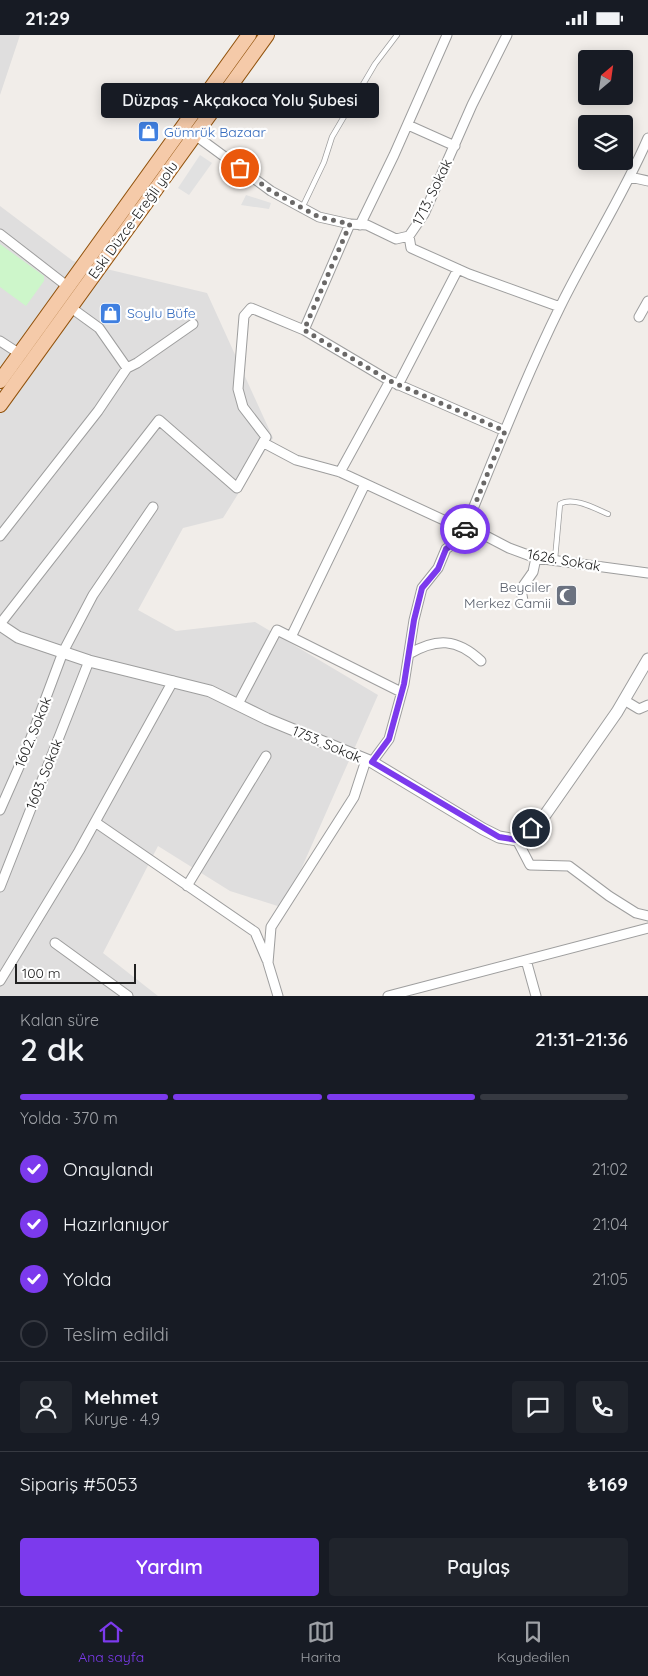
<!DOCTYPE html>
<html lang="tr">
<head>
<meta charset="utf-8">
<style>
  body { margin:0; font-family:Quicksand,sans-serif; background:#20242c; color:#f1f3f6; height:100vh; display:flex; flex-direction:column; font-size:19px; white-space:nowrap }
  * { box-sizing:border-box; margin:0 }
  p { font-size:16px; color:#9ea1a6 }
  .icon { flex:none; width:28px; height:28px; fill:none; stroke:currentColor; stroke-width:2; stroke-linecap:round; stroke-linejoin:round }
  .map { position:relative; height:961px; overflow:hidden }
  .sheet { display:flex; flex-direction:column; background:#171b24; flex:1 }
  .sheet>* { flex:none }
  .needle { width:32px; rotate:29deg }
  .controls { position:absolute; left:578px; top:15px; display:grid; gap:10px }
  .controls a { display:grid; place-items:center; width:55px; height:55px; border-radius:5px; background:#171b24; box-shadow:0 2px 12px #0003; font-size:25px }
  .scale { position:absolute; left:15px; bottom:12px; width:121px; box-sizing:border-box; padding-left:5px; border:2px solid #212121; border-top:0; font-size:14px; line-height:18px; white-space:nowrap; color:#212121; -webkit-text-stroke:4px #fff; paint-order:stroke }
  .pin { position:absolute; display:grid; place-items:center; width:42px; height:42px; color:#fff; margin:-21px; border:2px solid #fff; border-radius:50%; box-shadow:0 1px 5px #0007 }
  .courier { position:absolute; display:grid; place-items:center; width:50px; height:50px; margin:-25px; border:4px solid #7c3aed; border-radius:50%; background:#fff; color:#222; box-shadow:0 1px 6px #0007 }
  .bubble { position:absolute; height:35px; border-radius:5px; background:#171b24; box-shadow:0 2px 12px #0003; font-size:16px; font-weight:600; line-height:35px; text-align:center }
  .headline em { font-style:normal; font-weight:600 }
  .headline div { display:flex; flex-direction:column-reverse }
  .headline { display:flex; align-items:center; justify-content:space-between; height:85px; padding:0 20px }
  h1 { font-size:32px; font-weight:600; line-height:38px }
  .bar { display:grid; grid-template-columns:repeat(4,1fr); gap:8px 5px; align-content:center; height:60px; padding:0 20px }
  .bar i { height:6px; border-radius:4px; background:#363941 }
  .bar .selected { background:#7c3aed }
  .bar p { grid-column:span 4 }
  .line { display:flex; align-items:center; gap:12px; padding:0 20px; border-top:1px solid #363941 }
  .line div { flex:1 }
  .round { display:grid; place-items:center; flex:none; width:52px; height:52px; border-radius:5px; background:#20242c }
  ol { padding:0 20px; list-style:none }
  li { display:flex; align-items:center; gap:15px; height:55px }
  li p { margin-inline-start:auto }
  li .icon { padding:5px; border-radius:50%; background:#7c3aed; color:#fff; stroke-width:4 }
  li:last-child { color:#9ea1a6 }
  li i { width:28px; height:28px; border:2px solid #363941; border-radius:50% }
  .cta { display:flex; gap:10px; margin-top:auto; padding:10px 20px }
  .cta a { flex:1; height:58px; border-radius:5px; background:#7c3aed; color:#fff; font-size:20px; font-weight:600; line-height:58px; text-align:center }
  .cta a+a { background:#20242c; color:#f1f3f6 }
  .status { display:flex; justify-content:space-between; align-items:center; height:35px; padding:0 25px; background:#171b24; direction:ltr }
  .status svg { height:14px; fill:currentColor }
  .tabs { display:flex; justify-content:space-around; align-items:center; height:70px; border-top:1px solid #363941; background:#171b24; font-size:14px; color:#9ea1a6 }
  .tabs a { display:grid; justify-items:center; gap:2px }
  .tabs .selected { color:#7c3aed }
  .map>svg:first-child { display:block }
</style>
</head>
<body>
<div class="status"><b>21:29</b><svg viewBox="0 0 49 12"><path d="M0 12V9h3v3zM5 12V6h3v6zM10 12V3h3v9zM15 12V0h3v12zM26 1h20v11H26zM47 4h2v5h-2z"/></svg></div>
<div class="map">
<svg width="648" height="961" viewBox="0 0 648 961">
  <rect width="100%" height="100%" fill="#f1ede9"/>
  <!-- residential -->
  <path fill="#dfdede" d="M0,0H20L0,60Z
    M0,171L73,226L207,258L273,403L223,483L183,493L138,575L176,596L255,587L378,660L284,873L230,856L158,811L103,918L158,961H0Z"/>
  <!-- park -->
  <path fill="#cdf6ca" d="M0,209L44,241V246L26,271L0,252Z"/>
  <!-- parking -->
  <path fill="#e1e1e1" d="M200,120L212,128L189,160L178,153Z
    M246,160L271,168L269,174L241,170Z"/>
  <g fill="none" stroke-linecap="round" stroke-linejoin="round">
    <defs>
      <path id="service" d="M302,173L324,127L332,102L375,29L397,0
        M555,524L560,469C573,461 596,474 608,479"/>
      <path id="minor" d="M408,90L455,111
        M195,100L271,156L319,182L350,189L367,190L396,204L409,201L424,179L472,70L507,0
        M630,142L648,146
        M360,190L394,120L447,0
        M0,199L67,251
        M409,201L411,213L469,239L560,272
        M639,282L648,266
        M304,295L350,189
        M0,306L20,319
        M127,333L137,328L193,289
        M398,350L458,234
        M264,408L296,425L340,437L450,488L461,503
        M340,437L390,346
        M0,501L98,376L127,333L99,293L70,272
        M461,503C493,426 523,347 560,272C588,215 623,161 648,103
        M523,566L521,554L533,537L536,523
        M0,589L159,385L237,453L266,402L243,372L238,354L244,281L251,273L304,295L390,346L505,396
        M291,602L365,449
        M409,619C436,603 457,603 481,626
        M624,665L639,674L648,670
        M238,669L277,595L401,657
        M372,727L389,704L404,649L414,585L422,553L438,533L446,514L461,503L486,501L509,513L536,523L648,538
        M0,775L26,716L63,617L93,560L153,472
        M95,787L255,897L267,925
        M517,805L530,830L569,831L609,861L636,878L648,881
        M187,851L266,721
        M0,852L89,626
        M55,908L128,961
        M526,925L536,961
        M0,946L79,816L173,646
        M278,961L268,928L271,892L354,762L366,725
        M388,961L648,893"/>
      <path id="tertiary" d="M0,590L18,602L89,626L210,656L267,684L372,727L483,794L499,802L517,805L545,780L617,677L648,624"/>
      <path id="primary" d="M0,346L249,0
        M0,370L267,0"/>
    </defs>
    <!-- service casing -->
    <use href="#service" stroke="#9e9e9e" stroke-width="6"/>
    <!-- minor casing -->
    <use href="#minor" stroke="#9e9e9e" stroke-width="11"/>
    <!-- tertiary casing -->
    <use href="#tertiary" stroke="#9e9e9e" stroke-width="13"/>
    <!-- primary casing -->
    <use href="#primary" stroke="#92530d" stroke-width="16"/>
    <!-- service -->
    <use href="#service" stroke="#fff" stroke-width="4.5"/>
    <!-- minor -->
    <use href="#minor" stroke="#fff" stroke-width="9"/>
    <!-- tertiary -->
    <use href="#tertiary" stroke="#fff" stroke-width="11"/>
    <!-- primary -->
    <use href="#primary" stroke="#f5caa9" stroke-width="14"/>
  </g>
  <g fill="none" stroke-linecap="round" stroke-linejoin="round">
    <!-- done -->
    <path stroke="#6a6867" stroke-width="5" stroke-dasharray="0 9" d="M240,133L271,156L319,182L350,189L304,295L390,346L505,396L465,494"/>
    <!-- route -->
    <path stroke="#7c3aed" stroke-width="6" d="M465,494L461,503L446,514L438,534L422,553L414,585L404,649L389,704L372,727L499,802L517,805L531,793"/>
  </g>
  <!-- icons -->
  <defs>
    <symbol id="shop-square" viewBox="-11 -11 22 22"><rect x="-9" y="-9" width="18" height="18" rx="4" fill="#3f7fe0" stroke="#fff"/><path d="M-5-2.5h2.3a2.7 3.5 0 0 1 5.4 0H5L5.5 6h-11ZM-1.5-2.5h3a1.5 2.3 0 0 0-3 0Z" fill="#fff"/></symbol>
    <symbol id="mosque-square" viewBox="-11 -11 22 22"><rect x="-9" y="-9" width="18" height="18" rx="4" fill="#6b7280" stroke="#fff"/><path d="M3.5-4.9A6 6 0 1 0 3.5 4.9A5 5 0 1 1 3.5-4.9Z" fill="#fff"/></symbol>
  </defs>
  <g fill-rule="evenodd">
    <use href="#shop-square" x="136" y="84" width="25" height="25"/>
    <use href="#shop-square" x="98" y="266" width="25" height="25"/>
    <use href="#mosque-square" x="554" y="548" width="25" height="25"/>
  </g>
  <g text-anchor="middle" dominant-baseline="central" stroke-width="4.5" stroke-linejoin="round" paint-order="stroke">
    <!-- shop labels -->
    <g font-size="14" fill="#366cbe" stroke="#fff" text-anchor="start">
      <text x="164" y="97">Gümrük Bazaar</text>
      <text x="127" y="278">Soylu Büfe</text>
    </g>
    <!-- street labels -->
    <g font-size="14" fill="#212121" stroke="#fff">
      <text transform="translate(432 157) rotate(-64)">1713. Sokak</text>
      <text transform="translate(133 185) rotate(-54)">Eski Düzce-Ereğli yolu</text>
      <text transform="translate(564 525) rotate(10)">1626. Sokak</text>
      <text transform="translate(33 697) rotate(-68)">1602. Sokak</text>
      <text transform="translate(327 709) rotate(23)">1753. Sokak</text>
      <text transform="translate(44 739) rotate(-68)">1603. Sokak</text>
    </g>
    <!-- worship labels -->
    <g font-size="14" fill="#5b616d" stroke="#fff" text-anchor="end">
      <text x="551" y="552">Beyciler<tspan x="551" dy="16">Merkez Camii</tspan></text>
    </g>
  </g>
</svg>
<div class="controls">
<a><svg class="needle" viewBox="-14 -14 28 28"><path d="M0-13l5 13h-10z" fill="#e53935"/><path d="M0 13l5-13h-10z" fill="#9ea1a6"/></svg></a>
<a><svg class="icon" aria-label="layers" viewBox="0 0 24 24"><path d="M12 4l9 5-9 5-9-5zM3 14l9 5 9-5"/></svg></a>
</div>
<div class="scale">100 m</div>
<div class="pin" style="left:240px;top:133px;background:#ea580c"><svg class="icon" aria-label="bag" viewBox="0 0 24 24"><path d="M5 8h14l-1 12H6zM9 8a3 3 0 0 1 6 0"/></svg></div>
<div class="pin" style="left:531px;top:793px;background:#1f2937"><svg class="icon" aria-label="home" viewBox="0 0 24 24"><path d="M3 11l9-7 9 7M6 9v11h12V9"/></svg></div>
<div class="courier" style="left:465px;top:494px"><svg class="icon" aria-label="car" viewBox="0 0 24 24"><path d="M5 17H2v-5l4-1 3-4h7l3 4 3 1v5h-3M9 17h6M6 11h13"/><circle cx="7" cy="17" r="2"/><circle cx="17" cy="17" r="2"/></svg></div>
<div class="bubble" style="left:101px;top:48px;width:278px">Düzpaş - Akçakoca Yolu Şubesi</div>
</div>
<section class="sheet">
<div class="headline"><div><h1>2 dk</h1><p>Kalan süre</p></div><em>21:31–21:36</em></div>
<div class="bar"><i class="selected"></i><i class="selected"></i><i class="selected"></i><i></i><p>Yolda · 370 m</p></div>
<ol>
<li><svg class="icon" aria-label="check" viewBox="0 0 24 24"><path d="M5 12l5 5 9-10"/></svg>Onaylandı<p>21:02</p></li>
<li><svg class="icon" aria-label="check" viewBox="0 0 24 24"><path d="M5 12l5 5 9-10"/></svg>Hazırlanıyor<p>21:04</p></li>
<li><svg class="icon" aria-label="check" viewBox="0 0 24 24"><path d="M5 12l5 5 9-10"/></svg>Yolda<p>21:05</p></li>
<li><i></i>Teslim edildi</li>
</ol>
<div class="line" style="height:90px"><a class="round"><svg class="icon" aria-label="person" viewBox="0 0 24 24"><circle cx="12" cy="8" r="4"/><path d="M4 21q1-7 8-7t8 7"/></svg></a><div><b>Mehmet</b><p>Kurye · 4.9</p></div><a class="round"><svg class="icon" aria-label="chat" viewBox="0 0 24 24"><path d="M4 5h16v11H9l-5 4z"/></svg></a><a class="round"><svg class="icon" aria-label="phone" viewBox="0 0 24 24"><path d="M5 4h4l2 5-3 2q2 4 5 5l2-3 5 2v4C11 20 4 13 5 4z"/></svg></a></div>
<div class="line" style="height:65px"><div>Sipariş #5053</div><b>₺169</b></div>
<div class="cta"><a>Yardım</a><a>Paylaş</a></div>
</section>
<nav class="tabs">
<a class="selected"><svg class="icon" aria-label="home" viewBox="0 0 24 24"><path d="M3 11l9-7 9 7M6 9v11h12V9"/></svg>Ana sayfa</a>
<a><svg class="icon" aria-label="map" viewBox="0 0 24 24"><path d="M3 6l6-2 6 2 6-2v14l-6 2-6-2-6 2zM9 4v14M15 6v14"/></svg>Harita</a>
<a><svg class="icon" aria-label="saved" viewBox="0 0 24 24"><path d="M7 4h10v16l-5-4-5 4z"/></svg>Kaydedilen</a>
</nav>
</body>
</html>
